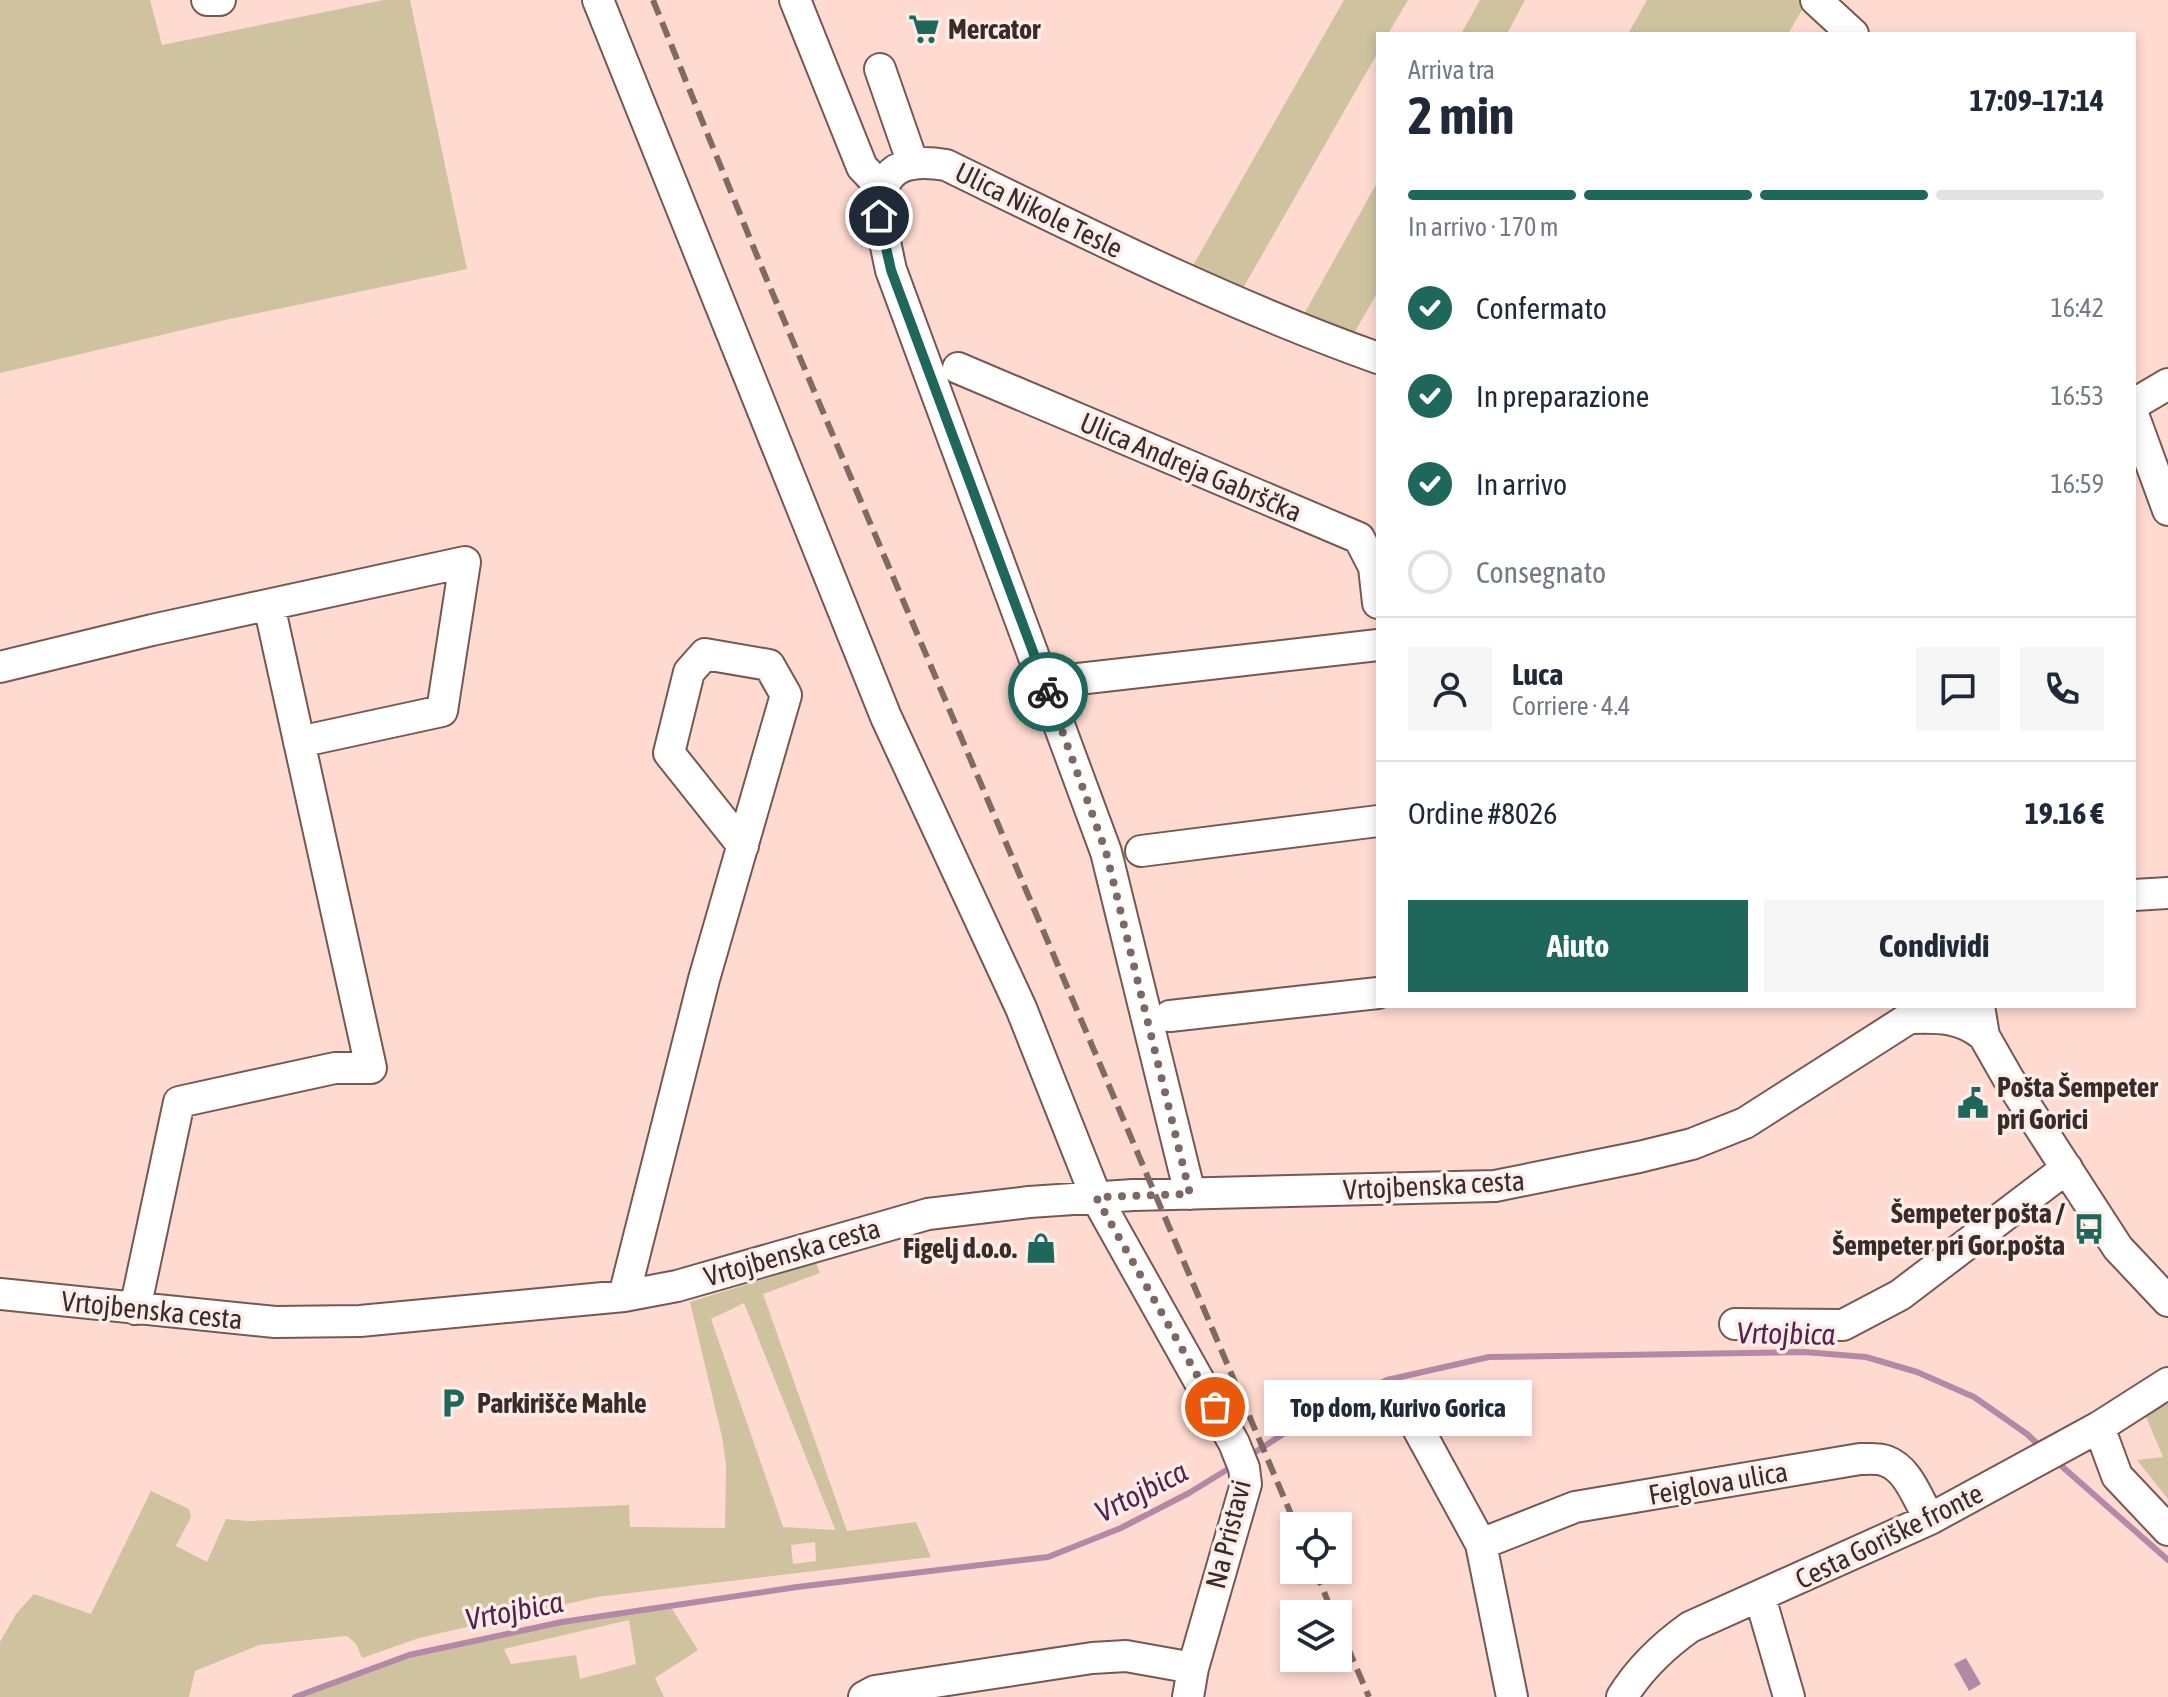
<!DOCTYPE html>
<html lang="it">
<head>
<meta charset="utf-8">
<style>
  body { margin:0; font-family:"Asap Condensed",sans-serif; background:#f6f6f7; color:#1f2937; height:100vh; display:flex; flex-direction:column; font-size:30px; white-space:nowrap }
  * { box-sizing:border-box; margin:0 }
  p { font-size:26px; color:#747a83 }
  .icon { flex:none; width:44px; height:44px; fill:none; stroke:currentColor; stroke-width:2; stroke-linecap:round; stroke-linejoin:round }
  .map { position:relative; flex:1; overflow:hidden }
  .details { position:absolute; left:1376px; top:32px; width:760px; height:976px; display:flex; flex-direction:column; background:#fff; border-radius:0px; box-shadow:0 4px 12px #0003 }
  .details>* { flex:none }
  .fabs { position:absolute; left:1280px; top:1512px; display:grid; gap:16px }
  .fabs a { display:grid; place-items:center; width:72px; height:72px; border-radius:0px; background:#fff; box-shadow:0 4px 12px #0003; font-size:40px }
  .pin { position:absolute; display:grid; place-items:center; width:68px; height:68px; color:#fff; margin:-34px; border:4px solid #fff; border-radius:50%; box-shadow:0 2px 8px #0007 }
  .courier { position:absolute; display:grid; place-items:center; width:80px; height:80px; margin:-40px; border:6px solid #1f675b; border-radius:50%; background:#fff; color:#222; box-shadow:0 2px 10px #0007 }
  .bubble { position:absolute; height:56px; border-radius:0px; background:#fff; box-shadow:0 4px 12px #0003; font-size:26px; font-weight:700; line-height:56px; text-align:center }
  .overview em { font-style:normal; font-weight:700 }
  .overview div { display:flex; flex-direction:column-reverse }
  .overview { display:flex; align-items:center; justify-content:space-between; height:136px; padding:0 32px }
  h1 { font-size:52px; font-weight:700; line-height:60px }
  .bar { display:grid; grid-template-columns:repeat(4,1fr); gap:12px 8px; align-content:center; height:96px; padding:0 32px }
  .bar i { height:10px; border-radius:6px; background:#e0e1e3 }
  .bar .active { background:#1f675b }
  .bar p { grid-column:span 4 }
  .line { display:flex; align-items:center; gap:20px; padding:0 32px; border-top:2px solid #e0e1e3 }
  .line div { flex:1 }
  .round { display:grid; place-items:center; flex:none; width:84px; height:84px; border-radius:0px; background:#f6f6f7 }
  ol { padding:0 32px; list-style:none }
  li { display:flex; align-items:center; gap:24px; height:88px }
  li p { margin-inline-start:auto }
  li .icon { padding:8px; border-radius:50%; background:#1f675b; color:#fff; stroke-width:4 }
  li:last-child { color:#747a83 }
  li i { width:44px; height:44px; border:4px solid #e0e1e3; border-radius:50% }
  .button { display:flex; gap:16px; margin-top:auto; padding:16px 32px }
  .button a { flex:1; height:92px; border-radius:0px; background:#1f675b; color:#fff; font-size:32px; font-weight:700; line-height:92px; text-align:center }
  .button a+a { background:#f6f6f7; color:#1f2937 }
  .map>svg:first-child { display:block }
</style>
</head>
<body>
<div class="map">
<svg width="2168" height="1697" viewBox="0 0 2168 1697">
  <rect width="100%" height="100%" fill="#ffdad0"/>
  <!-- green -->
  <path fill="#cec39e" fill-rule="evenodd" d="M0,0H150L162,45L384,0H410L467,269L225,320L0,373Z
    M1344,0H1408L1388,34H1378V52L1242,290L1191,269Z
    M1480,0H1525L1507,34H1461Z
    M1647,0H1805L1842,34H1828L1802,10L1788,34H1628Z
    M1378,181V291L1352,337L1303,316Z
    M816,1263L820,1273L763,1294L847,1531L916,1522L931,1557L597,1597L419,1638L362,1658L356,1644L347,1636L259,1645L195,1671L189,1697H0V1642L16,1614L34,1594L91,1614L151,1491L189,1509L191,1517L176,1546L207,1562L226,1519L248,1521L629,1505L630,1527L725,1528L726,1465L722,1437L690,1302ZM744,1303L835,1529L834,1530L783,1527L711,1319ZM815,1542L816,1561L793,1564L791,1545Z
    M2168,1404V1499L2137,1460L2163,1457L2144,1412Z
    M669,1604L698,1650L655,1678L664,1697H294L422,1653L564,1620ZM629,1620L636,1664L580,1679L576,1655L511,1664L504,1649Z"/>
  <!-- water -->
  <path fill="#b489a8" d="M1966,1658L1981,1684L1969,1691L1954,1664Z"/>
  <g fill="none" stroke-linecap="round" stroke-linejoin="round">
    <!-- stream -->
    <path stroke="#b489a8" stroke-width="6" d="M1249,1456L1291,1429L1387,1380L1489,1357L1804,1352L1866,1357L1917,1372L1974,1397L2027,1434L2043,1449
      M2057,1462L2168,1560
      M295,1697L409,1655L562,1622L797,1587L1048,1557L1121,1528L1189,1493L1233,1466"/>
    <defs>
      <path id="minor" d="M207,0H220
        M598,0L886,717L1021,1008L1096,1197L1234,1443L1244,1468L1246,1484L1193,1668L1188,1697
        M795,0L862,167L882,188
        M1816,0L1853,34
        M880,69L913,164
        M958,368L1359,538L1374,567L1378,603
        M2134,404L2168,384
        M2134,417L2168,510
        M0,667L152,630L465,562L442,711L299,742
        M1078,679L1378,645
        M1141,851L1378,821
        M2134,895L2168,893
        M1979,1006L1984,1036L2008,1078L2118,1248L2168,1301
        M1170,1016L1378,993
        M1911,1018C1939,1017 1962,1017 1984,1036
        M1190,1194L1106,852L891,270C879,214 862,151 946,165C1088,234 1229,305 1378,358
        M0,1294L275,1322L360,1321L624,1296L677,1286L928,1214L1029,1202L1133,1195L1495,1186L1639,1157L1692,1144L1745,1123L1928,1006
        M624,1296L704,979L786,695L769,665L705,654L689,672L669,753L743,846
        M135,1309L179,1102L335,1068H371L269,605
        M1735,1324L1843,1325L1900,1295L2067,1168
        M1416,1425L1481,1544L1512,1697
        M2099,1427L2117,1476L2168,1530
        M1481,1544L1575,1507L1860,1459C1868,1459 1879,1458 1886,1461C1909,1469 1918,1501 1930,1519
        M1760,1597L1789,1697
        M864,1697L875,1691L1092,1658L1126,1656L1193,1668
        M1622,1697C1640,1668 1662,1647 1690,1627L1930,1519L2099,1427L2168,1383"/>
    </defs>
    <!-- minor casing -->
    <use href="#minor" stroke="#775850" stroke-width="34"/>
    <!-- minor -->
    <use href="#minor" stroke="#fff" stroke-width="30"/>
    <!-- rail -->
    <path stroke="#806a64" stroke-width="6" stroke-dasharray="16 8" stroke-linecap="butt" d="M653,0L764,273L1296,1526
      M1315,1570L1333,1614
      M1338,1625L1369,1697"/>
  </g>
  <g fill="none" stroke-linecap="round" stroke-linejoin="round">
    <!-- done -->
    <path stroke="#7e6863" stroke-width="8" stroke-dasharray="0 14.4" d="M1048,692L1106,852L1190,1194L1096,1197L1215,1407"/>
    <!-- route -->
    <path stroke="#1f675b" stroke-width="10" d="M879,216L891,270L1048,692"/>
  </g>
  <!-- icons -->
  <defs>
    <symbol id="supermarket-bare" viewBox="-9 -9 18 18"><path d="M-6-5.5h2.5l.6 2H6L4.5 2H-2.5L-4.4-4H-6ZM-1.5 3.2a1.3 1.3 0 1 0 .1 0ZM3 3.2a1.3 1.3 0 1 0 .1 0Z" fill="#1f675b" stroke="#fcede9" stroke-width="2.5" paint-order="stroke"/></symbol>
    <symbol id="civic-bare" viewBox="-9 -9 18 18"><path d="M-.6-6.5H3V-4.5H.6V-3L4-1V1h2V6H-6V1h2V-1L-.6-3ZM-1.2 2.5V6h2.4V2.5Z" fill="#1f675b" stroke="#fcede9" stroke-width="2.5" paint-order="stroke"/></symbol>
    <symbol id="bus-bare" viewBox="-9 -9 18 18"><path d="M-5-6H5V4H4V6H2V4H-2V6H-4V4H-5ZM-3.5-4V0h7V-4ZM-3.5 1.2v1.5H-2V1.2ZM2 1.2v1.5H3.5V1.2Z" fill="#1f675b" stroke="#fcede9" stroke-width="2.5" paint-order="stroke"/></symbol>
    <symbol id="shop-bare" viewBox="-9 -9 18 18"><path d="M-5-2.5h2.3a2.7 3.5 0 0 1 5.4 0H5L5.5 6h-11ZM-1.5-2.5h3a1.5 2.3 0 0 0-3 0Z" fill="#1f675b" stroke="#fcede9" stroke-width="2.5" paint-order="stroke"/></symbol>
    <symbol id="parking-bare" viewBox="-9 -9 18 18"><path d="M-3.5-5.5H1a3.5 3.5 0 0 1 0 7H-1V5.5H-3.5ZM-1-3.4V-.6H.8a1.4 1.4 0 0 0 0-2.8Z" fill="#1f675b" stroke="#fcede9" stroke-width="2.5" paint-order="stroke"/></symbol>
  </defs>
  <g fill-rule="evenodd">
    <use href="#supermarket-bare" x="902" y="7" width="44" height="44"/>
    <use href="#civic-bare" x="1951" y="1081" width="44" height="44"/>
    <use href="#bus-bare" x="2067" y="1207" width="44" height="44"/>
    <use href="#shop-bare" x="1019" y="1226" width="44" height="44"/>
    <use href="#parking-bare" x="431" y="1381" width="44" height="44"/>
  </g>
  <g text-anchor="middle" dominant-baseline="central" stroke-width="7" stroke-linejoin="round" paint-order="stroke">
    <!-- poi labels -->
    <g font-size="28" font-weight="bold" fill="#392b28" stroke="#fcede9" text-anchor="start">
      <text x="948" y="29">Mercator</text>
      <text x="1997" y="1087">Pošta Šempeter<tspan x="1997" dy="32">pri Gorici</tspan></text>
      <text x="2065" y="1213" text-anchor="end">Šempeter pošta /<tspan x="2065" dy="32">Šempeter pri Gor.pošta</tspan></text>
      <text x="1017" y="1248" text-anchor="end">Figelj d.o.o.</text>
      <text x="477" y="1403">Parkirišče Mahle</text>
    </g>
    <!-- street labels -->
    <g font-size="28" fill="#392b28" stroke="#fcede9">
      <text transform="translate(1039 210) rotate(26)">Ulica Nikole Tesle</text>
      <text transform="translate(1191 467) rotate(23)">Ulica Andreja Gabrščka</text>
      <text transform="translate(1434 1185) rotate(-3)">Vrtojbenska cesta</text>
      <text transform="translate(792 1252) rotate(-16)">Vrtojbenska cesta</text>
      <text transform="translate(152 1310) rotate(6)">Vrtojbenska cesta</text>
      <text transform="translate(1718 1483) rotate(-10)">Feiglova ulica</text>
      <text transform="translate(1228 1534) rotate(-76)">Na Pristavi</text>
      <text transform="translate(1889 1536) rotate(-26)">Cesta Goriške fronte</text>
    </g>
    <!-- water labels -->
    <g font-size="30" font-style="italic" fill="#58214c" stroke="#fcede9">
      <text transform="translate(1786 1333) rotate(1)">Vrtojbica</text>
      <text transform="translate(1141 1491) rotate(-27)">Vrtojbica</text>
      <text transform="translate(514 1610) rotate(-11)">Vrtojbica</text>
    </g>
  </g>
</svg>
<div class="fabs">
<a><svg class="icon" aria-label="locate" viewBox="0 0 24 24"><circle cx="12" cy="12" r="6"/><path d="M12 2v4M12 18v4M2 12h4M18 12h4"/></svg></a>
<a><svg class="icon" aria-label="layers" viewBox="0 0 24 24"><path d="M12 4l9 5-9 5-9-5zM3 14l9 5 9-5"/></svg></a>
</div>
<div class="pin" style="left:1215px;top:1407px;background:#ea580c"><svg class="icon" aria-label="bag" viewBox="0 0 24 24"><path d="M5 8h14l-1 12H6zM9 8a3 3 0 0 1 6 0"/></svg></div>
<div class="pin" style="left:879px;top:216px;background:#1f2937"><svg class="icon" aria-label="home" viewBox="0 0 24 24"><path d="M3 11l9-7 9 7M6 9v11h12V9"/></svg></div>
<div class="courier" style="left:1048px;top:692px"><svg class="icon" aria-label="bike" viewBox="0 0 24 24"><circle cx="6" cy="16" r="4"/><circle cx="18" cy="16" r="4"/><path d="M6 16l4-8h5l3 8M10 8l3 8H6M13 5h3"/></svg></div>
<div class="bubble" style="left:1264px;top:1380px;width:268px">Top dom, Kurivo Gorica</div>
<section class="details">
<div class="overview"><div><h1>2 min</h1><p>Arriva tra</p></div><em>17:09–17:14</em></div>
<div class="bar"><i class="active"></i><i class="active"></i><i class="active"></i><i></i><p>In arrivo · 170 m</p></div>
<ol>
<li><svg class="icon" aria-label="check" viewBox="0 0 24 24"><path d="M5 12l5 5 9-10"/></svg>Confermato<p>16:42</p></li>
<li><svg class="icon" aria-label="check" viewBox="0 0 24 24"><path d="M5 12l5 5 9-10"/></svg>In preparazione<p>16:53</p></li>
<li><svg class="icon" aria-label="check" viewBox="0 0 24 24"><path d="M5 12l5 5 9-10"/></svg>In arrivo<p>16:59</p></li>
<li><i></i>Consegnato</li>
</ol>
<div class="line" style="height:144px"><a class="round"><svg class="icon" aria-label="person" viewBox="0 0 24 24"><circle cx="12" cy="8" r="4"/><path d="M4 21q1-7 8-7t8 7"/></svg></a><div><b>Luca</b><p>Corriere · 4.4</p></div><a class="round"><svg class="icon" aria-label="chat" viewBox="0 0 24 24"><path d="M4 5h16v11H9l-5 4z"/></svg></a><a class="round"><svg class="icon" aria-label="phone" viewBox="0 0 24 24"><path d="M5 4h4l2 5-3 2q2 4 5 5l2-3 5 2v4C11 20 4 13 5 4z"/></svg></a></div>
<div class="line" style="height:104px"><div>Ordine #8026</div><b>19.16 €</b></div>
<div class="button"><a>Aiuto</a><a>Condividi</a></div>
</section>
</div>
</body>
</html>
